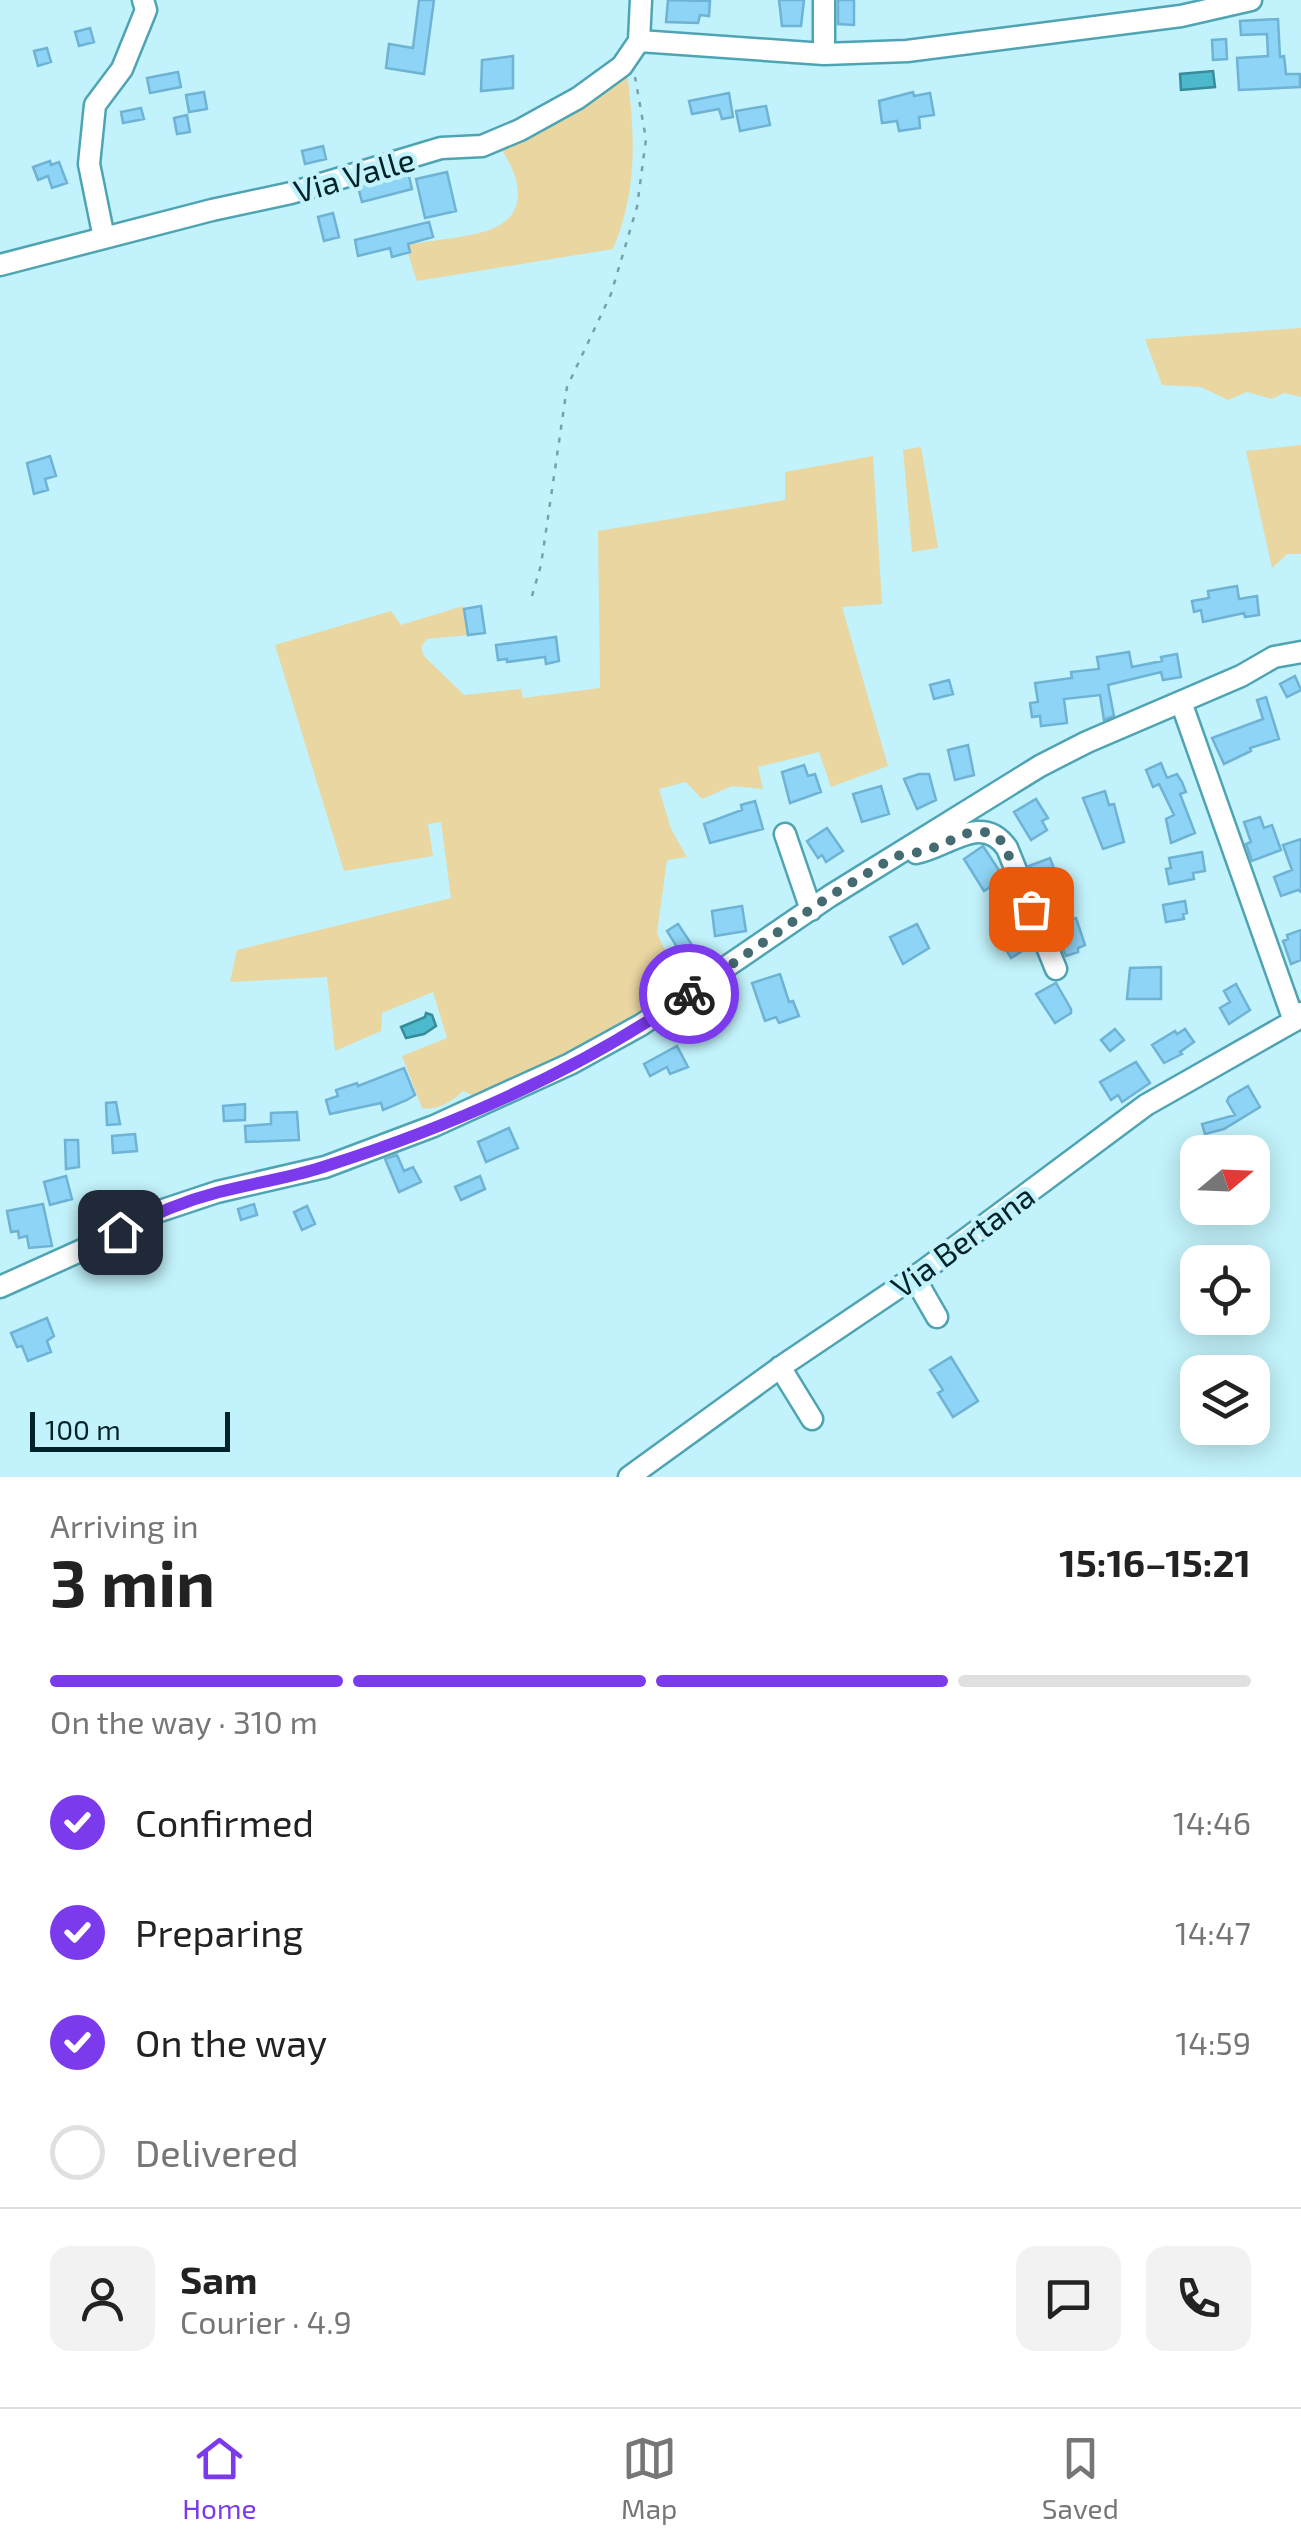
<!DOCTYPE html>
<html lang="en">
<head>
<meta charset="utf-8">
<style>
  body { margin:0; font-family:"Exo 2",sans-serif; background:#f2f2f2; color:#222; height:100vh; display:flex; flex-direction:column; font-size:38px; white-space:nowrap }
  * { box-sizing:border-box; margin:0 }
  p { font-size:32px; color:#767676 }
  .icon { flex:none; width:55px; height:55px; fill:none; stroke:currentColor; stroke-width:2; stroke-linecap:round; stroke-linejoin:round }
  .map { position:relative; height:1477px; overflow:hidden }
  .panel { display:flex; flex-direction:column; background:#fff; flex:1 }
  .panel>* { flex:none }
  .needle { width:65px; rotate:71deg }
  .controls { position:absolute; left:1180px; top:1135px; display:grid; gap:20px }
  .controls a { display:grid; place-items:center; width:90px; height:90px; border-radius:20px; background:#fff; box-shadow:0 5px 25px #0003; font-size:50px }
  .scale { position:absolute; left:30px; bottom:25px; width:200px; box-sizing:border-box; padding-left:10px; border:5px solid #002329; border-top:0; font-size:28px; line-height:35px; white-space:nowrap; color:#002329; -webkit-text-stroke:8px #c2f2fb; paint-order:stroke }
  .pin { position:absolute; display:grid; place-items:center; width:85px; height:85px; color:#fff; margin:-42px; border-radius:20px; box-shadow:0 5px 15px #0006 }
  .courier { position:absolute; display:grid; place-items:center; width:100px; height:100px; margin:-50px; border:8px solid #7c3aed; border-radius:50%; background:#fff; color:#222; box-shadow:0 2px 12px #0007 }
  .head em { font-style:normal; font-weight:700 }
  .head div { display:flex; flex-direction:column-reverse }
  .head { display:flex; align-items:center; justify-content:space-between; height:170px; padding:0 50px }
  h1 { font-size:65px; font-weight:700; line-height:75px }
  .bar { display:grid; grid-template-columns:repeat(4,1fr); gap:15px 10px; align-content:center; height:120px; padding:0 50px }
  .bar i { height:12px; border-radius:8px; background:#e0e0e0 }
  .bar .on { background:#7c3aed }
  .bar p { grid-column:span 4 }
  .line { display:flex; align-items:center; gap:25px; padding:0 50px; border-top:2px solid #e0e0e0 }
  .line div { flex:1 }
  .round { display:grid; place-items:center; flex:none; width:105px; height:105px; border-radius:20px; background:#f2f2f2 }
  ol { padding:0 50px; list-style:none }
  li { display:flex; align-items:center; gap:30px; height:110px }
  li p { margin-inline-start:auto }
  li .icon { padding:10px; border-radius:50%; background:#7c3aed; color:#fff; stroke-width:4 }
  li:last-child { color:#767676 }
  li i { width:55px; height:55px; border:5px solid #e0e0e0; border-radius:50% }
  .dock { display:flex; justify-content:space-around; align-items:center; height:140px; border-top:2px solid #e0e0e0; background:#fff; font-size:28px; color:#767676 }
  .dock a { display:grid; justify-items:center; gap:5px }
  .dock .on { color:#7c3aed }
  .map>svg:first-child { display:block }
</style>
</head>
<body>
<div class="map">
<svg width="1301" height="1477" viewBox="0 0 1301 1477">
  <rect width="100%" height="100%" fill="#c2f2fb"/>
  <!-- green -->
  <path fill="#e9d6a1" d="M627,72C635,135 638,189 613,249L417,281L408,254L411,253L409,245C434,239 475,238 496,227C533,210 516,167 497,144Z
    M1301,328V397L1284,393L1272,399L1247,392L1228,400L1201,387L1162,385L1145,339Z
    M1301,445V554H1287L1272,568L1246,451Z
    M921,447L938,548L912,552L903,450Z
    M873,456L882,604L842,607L888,766L831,787L819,752L758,767L763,789L732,786L702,799L686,782L659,789L671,829L687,857L667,860L657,933L683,990L641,1015L478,1097L463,1091C453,1101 437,1111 422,1108L402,1056L447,1038L433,992L382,1013L381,1031L335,1051L327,977L230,982L237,950L451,898L441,822L428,824L433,856L344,871L275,645L391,611L401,625L463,606L468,635L427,639L421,647L424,656L464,695L521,689L523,698L600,688L598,531L785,500V472Z"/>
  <!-- water -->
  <path fill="#4db9cc" stroke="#368c9b" stroke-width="2.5" d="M1213,71L1215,87L1181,90L1180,74Z
    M426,1013L432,1015L436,1026L424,1034L406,1038L401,1027L425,1017Z"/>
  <!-- building -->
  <path fill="#8ed4f6" stroke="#6eb3d4" stroke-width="2.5" d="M419,0H434L424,74L386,68L389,44L413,48Z
    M668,0L710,1L709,16L700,15L698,23L666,22Z
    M779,0H804L801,26H782Z
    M838,0H854V25L838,24Z
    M1278,19L1280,57L1284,56L1286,74H1300V87L1239,90L1237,58L1268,56L1267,34L1241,35L1240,21Z
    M90,28L94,42L79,46L75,32Z
    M1226,39L1227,59L1213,60L1212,40Z
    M47,48L51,62L38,66L34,51Z
    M513,56V88L481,91L482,60Z
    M178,72L181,87L150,93L147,78Z
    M204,92L207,109L189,112L186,95Z
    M913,92L914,96L930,93L934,115L919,117L920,128L899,131L897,121L882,123L879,101Z
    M729,93L733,117L722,119L719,109L692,114L689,101Z
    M766,106L770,125L740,131L736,111Z
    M141,108L144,119L123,123L121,112Z
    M187,115L190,132L177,134L174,118Z
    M323,146L326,159L305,164L302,151Z
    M50,161L51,165L59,162L67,183L52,188L48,176L38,180L33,167Z
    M408,172L412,189L362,202L358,187Z
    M447,172L456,211L425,218L416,179Z
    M333,213L339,237L324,241L318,217Z
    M429,222L433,237L408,244L410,252L392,257L390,248L358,256L355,240Z
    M50,456L56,476L45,479L48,490L34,494L27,463Z
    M1237,586L1239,599L1257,596L1259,615L1245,617L1244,613L1203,622L1201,610L1194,612L1192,601L1209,598L1208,591Z
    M481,606L485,633L468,635L464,609Z
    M556,637L559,661L546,664L545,657L507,662V659L498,660L496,645Z
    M1129,652L1132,667L1162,661L1161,657L1177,654L1181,677L1163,680L1161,672L1108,685L1114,716L1104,720L1100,695L1064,699L1067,723L1041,726L1040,716L1032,717L1030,703L1038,702L1035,683L1072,678L1071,672L1099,669L1097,657Z
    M1295,676L1301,690L1287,697L1280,684Z
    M949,680L953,694L934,699L930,685Z
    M1266,697L1279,739L1250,748L1251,751L1224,764L1212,738L1263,719L1257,700Z
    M968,745L974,775L955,780L948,750Z
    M1161,763L1167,778L1177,774L1182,782L1186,792L1180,794L1195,833L1171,843L1166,819L1174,815L1159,784L1153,787L1146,770Z
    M804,765L808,776L815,774L821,792L790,803L782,772Z
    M919,774H929L936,800L917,809L904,779Z
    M881,786L889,814L862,822L853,794Z
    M1105,791L1109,805L1114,804L1124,842L1103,849L1083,798Z
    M1036,799L1048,818L1042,821L1047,830L1031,840L1014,812Z
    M755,801L763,829L710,843L704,824L742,810L741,805Z
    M1260,817L1264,828L1272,825L1281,850L1252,861L1246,844L1251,842L1244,822Z
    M827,828L843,851L826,862L822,855L818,858L807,841Z
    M1301,839V892L1298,890L1281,896L1274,877L1292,870L1283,845Z
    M983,846L1004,878L984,891L964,859Z
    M1202,852L1205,871L1193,873L1194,879L1169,884L1166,869L1171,868L1169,858Z
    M1050,858L1060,885L1042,894L1029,866Z
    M1185,901L1187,913L1183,914L1184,919L1166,922L1163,905Z
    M742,906L746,931L715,936L712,911Z
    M1016,916L1032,945L1011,958L1001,941L1005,938L998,927Z
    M1076,918L1085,945L1078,948V952L1066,956L1053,926Z
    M678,924L704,963L713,959L690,975L692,971L667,931Z
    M917,924L929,948L903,964L890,937Z
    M1301,930V960L1291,964L1283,941L1288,939L1287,935Z
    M1161,967V999H1127L1130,968Z
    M780,974L789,1002L793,1001L799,1016L779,1023L776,1017L765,1021L752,983Z
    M1056,983L1071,1009V1013L1055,1023L1036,994Z
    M1236,984L1250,1010L1229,1024L1220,1008L1230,1002L1224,991Z
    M1115,1029L1124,1040L1110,1051L1101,1040Z
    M1185,1029L1194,1042L1180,1052L1182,1054L1164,1063L1152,1045L1175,1031L1177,1034Z
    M677,1046L688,1067L670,1074L667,1067L650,1076L644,1064Z
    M1136,1062L1150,1083L1122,1102L1118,1095L1111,1100L1100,1082Z
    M404,1068L415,1095L407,1100L383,1110L381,1103L330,1114L326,1100L338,1096L336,1090L357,1083L358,1086Z
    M1248,1086L1260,1107L1224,1129L1205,1134L1202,1124L1235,1115L1227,1101L1229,1097Z
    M116,1102L120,1124L107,1125L106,1103Z
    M245,1104V1120L224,1121L223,1106Z
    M297,1112L299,1140L246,1142L245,1126L271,1124V1113Z
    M509,1128L518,1148L486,1162L478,1142Z
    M135,1134L137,1151L113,1153L112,1136Z
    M65,1140H78L79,1167L66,1169Z
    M397,1155L404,1171L413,1167L421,1182L399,1192L385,1159Z
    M66,1176L72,1199L50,1205L44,1182Z
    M480,1176L485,1189L461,1200L455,1187Z
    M99,1194L110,1222L84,1234L94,1227L90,1220L94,1218L86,1200Z
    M43,1204L52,1246L29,1248L27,1236L19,1238L18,1231L11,1232L7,1211Z
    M254,1204L257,1215L241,1220L238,1209Z
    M307,1206L315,1224L302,1230L294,1212Z
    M47,1318L54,1336L47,1341L51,1352L28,1361L22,1346L17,1347L11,1333Z
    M951,1357L978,1401L953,1417L938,1393L943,1390L930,1370Z"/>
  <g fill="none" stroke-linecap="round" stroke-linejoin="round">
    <defs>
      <path id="minor" d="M824,0V54
        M639,41L824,54L907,51L1181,16L1251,0
        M104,238L89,164L95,105L122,69L146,10L143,0
        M0,265L212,210L291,193L441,148L482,146L520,130L578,98L622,66L639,41L641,0
        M1181,702L1294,1021
        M785,834L811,910
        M916,853C948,847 982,812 1007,848L1056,969
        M914,1277L937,1317
        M0,1287L120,1233L154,1213L217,1192L325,1167L434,1126L570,1064L641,1025L830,896L1040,766L1087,742L1241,676L1274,657L1301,652
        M780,1367L812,1419
        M629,1477L785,1364L923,1271L1146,1105L1294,1021L1301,1013"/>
    </defs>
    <!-- minor casing -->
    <use href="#minor" stroke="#4fa4b3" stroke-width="25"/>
    <!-- path -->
    <path stroke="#76a1a9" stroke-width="2.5" stroke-dasharray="5 8" stroke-linecap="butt" d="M532,596L541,565L567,387L611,294L637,207L646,139L635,77"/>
    <!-- minor -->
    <use href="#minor" stroke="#fff" stroke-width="20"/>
  </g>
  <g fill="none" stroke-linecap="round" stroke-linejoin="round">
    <!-- done -->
    <path stroke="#446b72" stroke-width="10" stroke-dasharray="0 18" d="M689,994L830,896L896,856L926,851L968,833L988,832L1003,842L1031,909"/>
    <!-- route -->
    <path stroke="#7c3aed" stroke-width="12" d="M120,1232C151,1215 184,1201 219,1192C254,1183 289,1178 323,1167C450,1127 580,1070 689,994"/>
  </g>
  <g text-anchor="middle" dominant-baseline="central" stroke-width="9" stroke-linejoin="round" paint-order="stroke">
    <!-- street labels -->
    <g font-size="32" fill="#002329" stroke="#c2f2fb">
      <text transform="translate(354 174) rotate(-16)">Via Valle</text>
      <text transform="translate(962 1240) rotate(-36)">Via Bertana</text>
    </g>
  </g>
</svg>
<div class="controls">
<a><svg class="needle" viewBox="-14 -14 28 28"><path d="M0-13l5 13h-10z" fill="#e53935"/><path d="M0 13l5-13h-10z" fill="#767676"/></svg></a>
<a><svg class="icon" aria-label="locate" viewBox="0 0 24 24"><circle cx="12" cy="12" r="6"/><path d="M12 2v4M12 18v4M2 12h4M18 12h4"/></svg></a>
<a><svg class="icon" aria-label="layers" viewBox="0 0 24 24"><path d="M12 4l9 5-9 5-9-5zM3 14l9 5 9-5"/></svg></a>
</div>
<div class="scale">100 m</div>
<div class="pin" style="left:1031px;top:909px;background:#ea580c"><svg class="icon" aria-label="bag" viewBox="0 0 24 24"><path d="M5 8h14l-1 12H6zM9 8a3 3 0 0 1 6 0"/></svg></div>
<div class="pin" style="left:120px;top:1232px;background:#1f2937"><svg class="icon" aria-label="home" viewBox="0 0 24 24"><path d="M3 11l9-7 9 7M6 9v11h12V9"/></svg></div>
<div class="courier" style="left:689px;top:994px"><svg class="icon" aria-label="bike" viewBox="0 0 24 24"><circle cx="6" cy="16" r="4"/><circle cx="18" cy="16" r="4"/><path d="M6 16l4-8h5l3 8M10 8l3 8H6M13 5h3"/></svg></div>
</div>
<section class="panel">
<div class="head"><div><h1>3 min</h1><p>Arriving in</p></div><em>15:16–15:21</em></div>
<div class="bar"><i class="on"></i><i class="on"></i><i class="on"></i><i></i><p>On the way · 310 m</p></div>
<ol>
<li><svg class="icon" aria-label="check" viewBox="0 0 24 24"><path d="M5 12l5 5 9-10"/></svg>Confirmed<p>14:46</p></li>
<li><svg class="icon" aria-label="check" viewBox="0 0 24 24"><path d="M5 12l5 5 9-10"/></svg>Preparing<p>14:47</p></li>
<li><svg class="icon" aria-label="check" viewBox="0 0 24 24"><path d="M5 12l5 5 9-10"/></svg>On the way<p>14:59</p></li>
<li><i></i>Delivered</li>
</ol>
<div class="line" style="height:180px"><a class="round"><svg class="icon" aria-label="person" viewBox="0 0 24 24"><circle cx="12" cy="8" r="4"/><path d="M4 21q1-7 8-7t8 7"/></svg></a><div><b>Sam</b><p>Courier · 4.9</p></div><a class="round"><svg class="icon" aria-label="chat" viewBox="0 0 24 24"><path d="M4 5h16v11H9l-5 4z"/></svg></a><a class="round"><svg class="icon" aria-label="phone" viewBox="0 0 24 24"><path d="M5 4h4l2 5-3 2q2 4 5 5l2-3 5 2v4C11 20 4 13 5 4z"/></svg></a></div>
</section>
<nav class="dock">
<a class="on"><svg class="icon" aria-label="home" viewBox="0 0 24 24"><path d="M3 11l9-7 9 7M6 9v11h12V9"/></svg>Home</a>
<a><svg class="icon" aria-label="map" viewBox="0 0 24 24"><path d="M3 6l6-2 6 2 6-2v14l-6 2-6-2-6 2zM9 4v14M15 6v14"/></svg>Map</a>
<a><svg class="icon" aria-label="saved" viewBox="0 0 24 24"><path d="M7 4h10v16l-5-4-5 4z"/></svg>Saved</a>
</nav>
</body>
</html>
